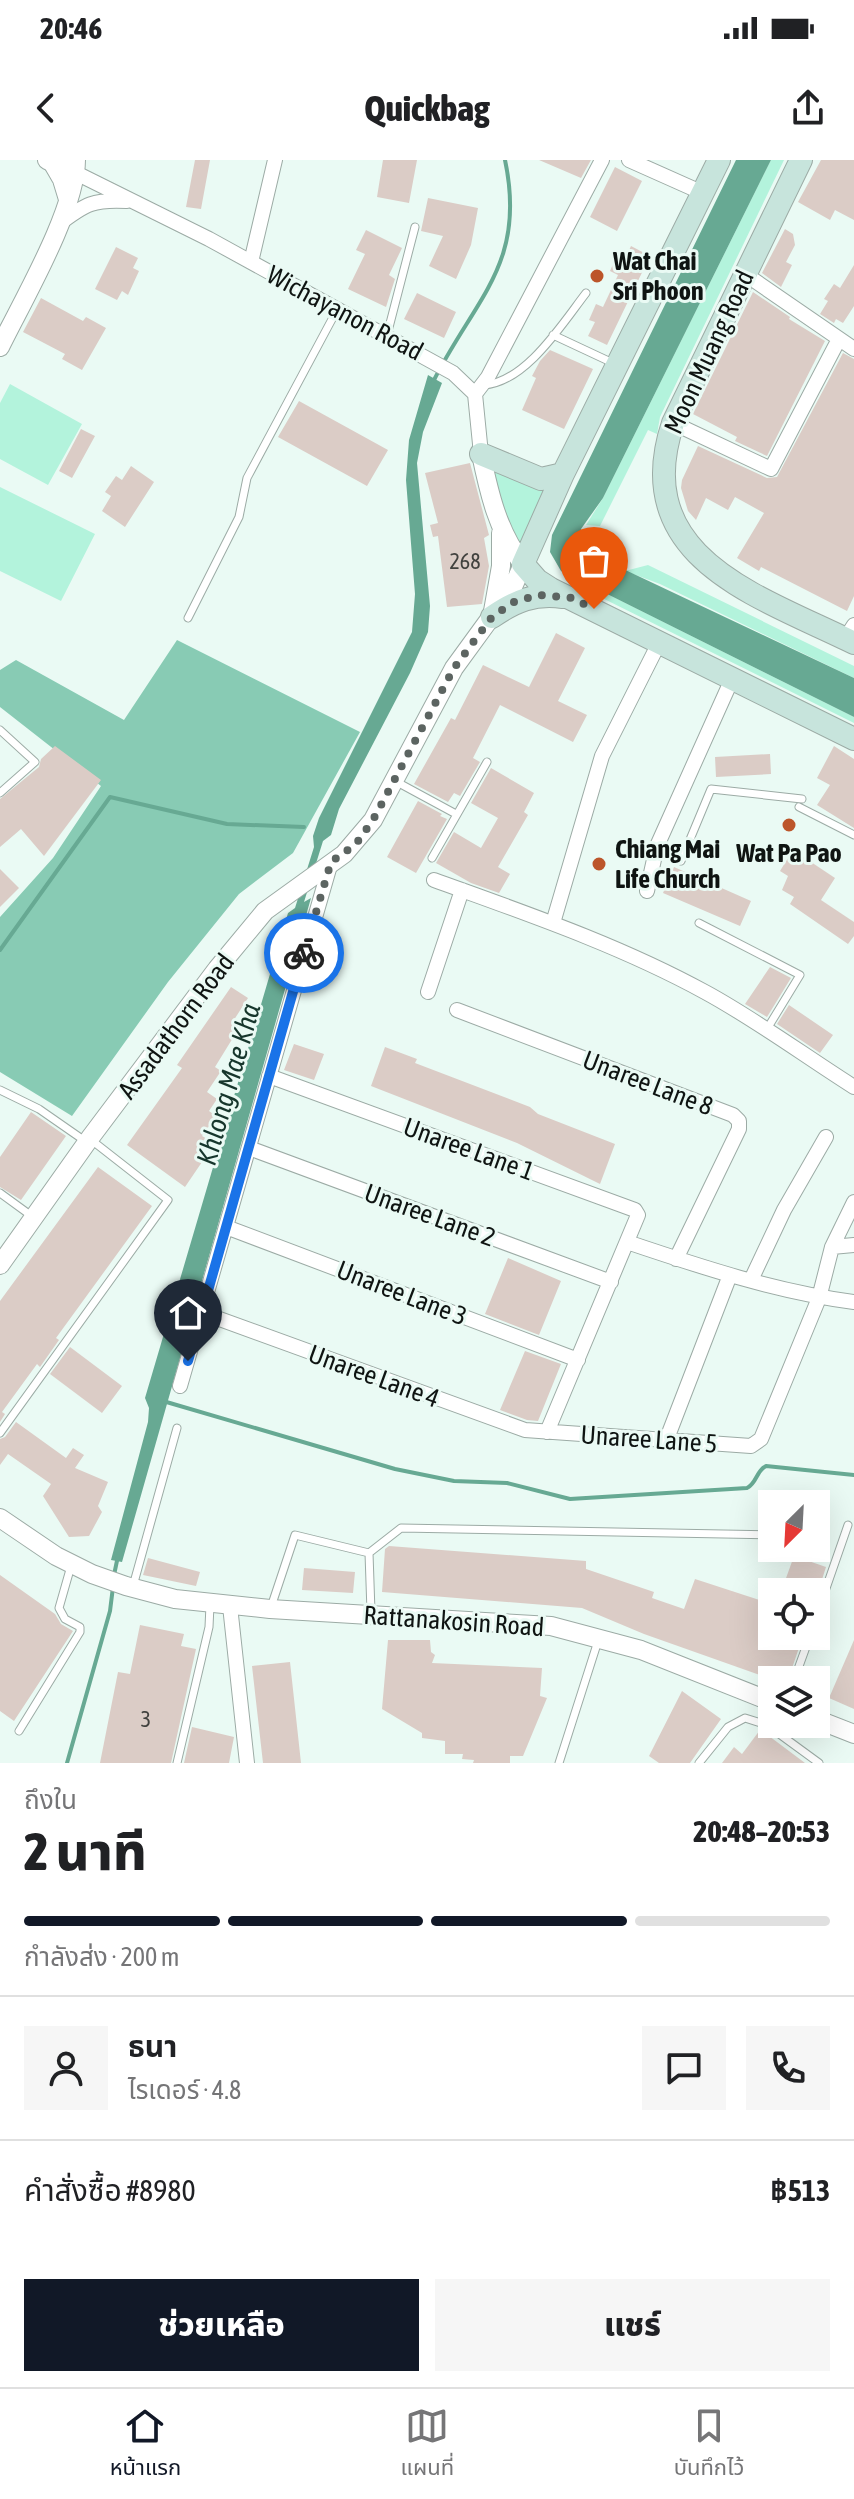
<!DOCTYPE html>
<html lang="th">
<head>
<meta charset="utf-8">
<style>
  body { margin:0; font-family:"Asap Condensed","Noto Sans Thai",sans-serif; background:#f6f6f6; color:#202124; height:100vh; display:flex; flex-direction:column; font-size:30px; white-space:nowrap }
  * { box-sizing:border-box; margin:0 }
  p { font-size:26px; color:#757577 }
  .icon { flex:none; width:44px; height:44px; fill:none; stroke:currentColor; stroke-width:2; stroke-linecap:round; stroke-linejoin:round }
  .map { position:relative; height:1603px; overflow:hidden }
  .panel { display:flex; flex-direction:column; background:#fff; flex:1 }
  .panel>* { flex:none }
  .needle { width:52px; rotate:204deg }
  .fabs { position:absolute; left:758px; top:1330px; display:grid; gap:16px }
  .fabs a { display:grid; place-items:center; width:72px; height:72px; border-radius:0px; background:#fff; box-shadow:0 8px 32px #0002; font-size:40px }
  .pin { position:absolute; display:grid; place-items:center; width:68px; height:68px; color:#fff; margin:-82px -34px; border-radius:50% 50% 50% 0; rotate:-45deg; box-shadow:0 0 8px #0007 }
  .pin .icon { rotate:45deg }
  .courier { position:absolute; display:grid; place-items:center; width:80px; height:80px; margin:-40px; border:6px solid #1a73e8; border-radius:50%; background:#fff; color:#222; box-shadow:0 2px 10px #0007 }
  .headline em { font-style:normal; font-weight:800 }
  .headline div { display:flex; flex-direction:column-reverse }
  .headline { display:flex; align-items:center; justify-content:space-between; height:136px; padding:0 24px }
  h1 { font-size:52px; font-weight:800; line-height:60px }
  .bar { display:grid; grid-template-columns:repeat(4,1fr); gap:12px 8px; align-content:center; height:96px; padding:0 24px }
  .bar i { height:10px; border-radius:6px; background:#e0e0e0 }
  .bar .on { background:#111827 }
  .bar p { grid-column:span 4 }
  .line { display:flex; align-items:center; gap:20px; padding:0 24px; border-top:2px solid #e0e0e0 }
  .line div { flex:1 }
  .round { display:grid; place-items:center; flex:none; width:84px; height:84px; border-radius:0px; background:#f6f6f6 }
  .button { display:flex; gap:16px; margin-top:auto; padding:16px 24px }
  .button a { flex:1; height:92px; border-radius:0px; background:#111827; color:#fff; font-size:32px; font-weight:800; line-height:92px; text-align:center }
  .button a+a { background:#f6f6f6; color:#202124 }
  .status { display:flex; justify-content:space-between; align-items:center; height:56px; padding:0 40px; background:#fff; direction:ltr }
  .status svg { height:22px; fill:currentColor }
  header { display:flex; justify-content:space-between; align-items:center; height:104px; padding:0 24px; background:#fff; font-size:36px; font-weight:800 }
  .tabs { display:flex; justify-content:space-around; align-items:center; height:112px; border-top:2px solid #e0e0e0; background:#fff; font-size:22px; color:#757577 }
  .tabs a { display:grid; justify-items:center; gap:4px }
  .tabs .on { color:#111827 }
  .map>svg:first-child { display:block }
</style>
</head>
<body>
<div class="status"><b>20:46</b><svg viewBox="0 0 49 12"><path d="M0 12V9h3v3zM5 12V6h3v6zM10 12V3h3v9zM15 12V0h3v12zM26 1h20v11H26zM47 4h2v5h-2z"/></svg></div>
<header><svg class="icon" aria-label="back" viewBox="0 0 24 24"><path d="M15 5l-7 7 7 7"/></svg>Quickbag<svg class="icon" aria-label="share" viewBox="0 0 24 24"><path d="M12 15V3M7 8l5-5 5 5M5 13v7h14v-7"/></svg></header>
<div class="map">
<svg width="854" height="1603" viewBox="0 0 854 1603">
  <rect width="100%" height="100%" fill="#eafaf4"/>
  <!-- green -->
  <path fill="#b3f3dc" d="M771,0H784L660,257L657,274L648,270L600,366L586,365L603,338Z
    M10,224L82,264L48,325L0,299V243Z
    M486,302L550,323L519,390Z
    M0,327L95,374L61,441L0,411Z
    M648,405L854,506V518L660,424L625,411Z
    M561,411L854,557V563L578,426Z"/>
  <!-- forest -->
  <path fill="#88cbb4" d="M177,480L360,572L293,693L239,734L168,822L72,956L0,912V757L53,698L101,626L0,547V510L16,500L124,560Z"/>
  <!-- water -->
  <path fill="#67a993" d="M736,0H771L603,338L581,369L583,390L854,518V557L561,411L550,392L552,375Z
    M428,215L442,223L423,272L417,303L430,446L428,472L410,513L339,649L331,675L323,681L304,742L311,738L122,1402L111,1400L148,1262L149,1248L145,1238L288,753L295,748L314,687L313,676L319,658L412,472L415,434L406,320L409,280Z"/>
  <g fill="none" stroke-linecap="round" stroke-linejoin="round">
    <!-- stream -->
    <path stroke="#67a993" stroke-width="4" d="M433,222C475,138 527,104 505,0
      M0,790L110,637L227,664L304,667
      M163,1241L395,1309L454,1321L507,1323L570,1339L747,1328C757,1323 756,1311 766,1306L854,1315
      M114,1415L118,1396
      M67,1603L110,1451L113,1427"/>
  </g>
  <!-- building -->
  <path fill="#dbccc6" d="M195,0H210L201,49L186,47Z
    M383,0H417L409,43L377,37Z
    M539,0H591L581,18Z
    M821,0H854V60L835,50L830,60L798,42Z
    M615,7L642,21L617,71L590,57Z
    M428,38L478,48L471,85L456,119L429,106L443,76L421,71Z
    M785,69L793,74L795,85L786,102L792,105L781,127L762,113Z
    M366,70L402,88L389,115L395,119L386,147L348,129L365,94L356,90Z
    M631,86L650,96L607,185L588,176L595,162L589,160L596,144L603,147L618,115L610,111L617,95L625,99Z
    M116,87L138,98L133,108L139,111L128,135L122,131L117,140L95,129Z
    M854,105V146L843,163L836,159L834,163L820,154L828,141L824,139L834,124L840,128Z
    M753,132L790,157L789,159L825,181L767,296L735,281L737,277L693,254Z
    M417,133L456,152L444,178L404,159Z
    M41,138L83,161L86,157L106,168L82,210L62,199L65,194L23,172Z
    M550,190L593,209L564,269L522,250L536,218L532,216L540,201Z
    M843,193L854,199V436L847,451L761,407L759,411L737,398L764,353L735,337L728,350L706,338L696,360L688,351L681,328L682,320L698,286L767,318L777,317Z
    M299,241L388,290L367,326L278,277Z
    M81,269L95,276L72,318L59,311Z
    M470,303L489,375L484,378L489,406L482,444L447,447L438,376L433,377L430,365L438,363L425,313Z
    M131,306L154,322L125,367L102,351L111,336L105,332L116,316L122,320Z
    M556,473L585,488L558,541L587,555L573,582L500,545L473,598L480,602L460,636L454,633L448,642L414,624L451,558L455,560L483,505L529,527Z
    M55,586L101,620L44,696L21,669L0,687V639L39,607L41,599Z
    M834,586L854,599V668L817,645L830,625L817,618Z
    M770,594L771,614L716,617L715,597Z
    M491,608L534,633L524,652L528,655L498,707L510,714L499,733L471,723L436,703L454,672L481,688L498,658L471,643Z
    M418,641L442,654L440,656L447,659L416,713L387,697Z
    M793,690L835,718L821,740L854,762V776L848,784L790,744L794,737L782,730L788,716L780,711Z
    M674,707L751,741L740,766L663,733Z
    M0,709L19,728L0,747Z
    M770,807L791,818L767,857L745,844Z
    M231,827L248,838L232,863L239,868L215,907L221,911L207,932L217,939L209,951L216,956L202,976L209,980L196,998L202,1002L185,1027L127,985L182,908L177,905Z
    M789,845L833,875L820,893L777,864Z
    M294,884L324,894L314,920L284,910Z
    M385,887L417,899L415,903L530,947L538,954L615,984L600,1024L517,983L371,926Z
    M31,952L66,976L21,1040L0,1027V997Z
    M98,1007L152,1046L56,1178L59,1180L40,1207L37,1204L2,1252L5,1254L0,1262V1141Z
    M508,1098L561,1121L539,1175L485,1154Z
    M70,1187L122,1226L102,1253L50,1214Z
    M525,1191L561,1204L538,1261L527,1260L500,1250Z
    M16,1262L66,1298L73,1288L84,1295L75,1308L108,1322L98,1346L102,1352L89,1376L69,1377L43,1336L51,1324L8,1294L0,1305V1279L5,1277Z
    M389,1386L586,1401V1409L654,1432L652,1438L684,1449L695,1419L772,1444V1476H803L788,1520H774L644,1474L582,1448L382,1432L385,1389Z
    M794,1396L826,1407L818,1432H781Z
    M148,1398L200,1412L196,1426L143,1415Z
    M304,1408L355,1412L353,1433L302,1430Z
    M0,1415L55,1454L61,1464L73,1471L14,1561L0,1551Z
    M140,1465L184,1474L181,1486L196,1489L171,1603H100L118,1512L130,1514Z
    M388,1480H430L431,1492L435,1495L432,1503L542,1508L540,1536L547,1538L523,1596H510V1603H473L474,1600L462,1599L463,1594H445V1581L422,1578V1573L382,1549Z
    M854,1480V1549L829,1538Z
    M290,1502L301,1603H263L252,1506Z
    M682,1531L721,1559L690,1603H659L649,1596Z
    M192,1567L234,1577L229,1603H184Z
    M760,1570H761L805,1603H722L734,1587L742,1594Z"/>
  <g fill="none" stroke-linecap="round" stroke-linejoin="round">
    <defs>
      <path id="service" d="M387,175L415,67
        M553,175L615,204
        M484,225C526,222 562,164 586,133
        M188,458L239,357L247,318L338,148
        M0,570L35,602L0,633
        M395,621L456,654
        M799,647L854,675
        M432,698L487,602
        M681,701L711,629L802,639
        M699,763L800,815L767,869
        M0,930L39,949L85,981
        M0,1033L33,1057
        M0,1273L168,1040L90,979
        M369,1393L401,1368L772,1375
        M133,1426L177,1268
        M271,1447L295,1375L369,1393L371,1452
        M816,1457L848,1365
        M794,1520L810,1476
        M19,1571L80,1472V1467L65,1459L59,1448L71,1406
        M177,1603L209,1467L210,1445
        M559,1603L598,1481
        M699,1603L728,1567L745,1558L767,1565L819,1603"/>
      <path id="minor" d="M629,0L703,33
        M49,1L60,20L67,43
        M76,13L209,79L453,213L475,234L481,294
        M59,64C85,44 94,39 127,41
        M251,102L275,0
        M745,114L854,189
        M475,234L488,217L602,0
        M673,263L771,309L839,179
        M845,479L854,465
        M434,720C525,753 619,785 705,832C755,859 805,896 854,927
        M647,731L657,686L732,519
        M553,763L602,596L659,483
        M428,832L462,730
        M457,850L733,955L739,961V969L676,1099
        M269,916L635,1050L638,1055L547,1272
        M249,988L611,1122
        M226,1067L578,1200
        M627,1082C701,1107 777,1132 854,1142
        M832,1087L854,1085
        M751,1120L784,1050L826,977
        M203,1153L525,1270L751,1286L761,1279L819,1138L832,1087L854,1042
        M180,1226L331,702
        M666,1281L730,1115
        M230,1446L247,1603"/>
      <path id="tertiary" d="M47,0L76,13
        M0,187C23,140 76,50 76,0
        M493,451L501,406V373
        M0,1105L90,978L217,809L265,751L344,694L373,660L454,508L513,427L523,404C498,372 489,333 481,294
        M0,1358L56,1396L92,1414L126,1426L175,1439L270,1449L551,1466L641,1490L772,1542
        M816,1559L854,1574"/>
      <path id="secondary" d="M719,0L563,314L523,404L537,420L551,429L854,579
        M801,0L673,263C628,398 759,436 854,483
        M481,294L541,319L563,314
        M492,457C515,441 534,433 563,437"/>
    </defs>
    <!-- service casing -->
    <use href="#service" stroke="#9caba5" stroke-width="9"/>
    <!-- minor casing -->
    <use href="#minor" stroke="#9caba5" stroke-width="16"/>
    <!-- tertiary casing -->
    <use href="#tertiary" stroke="#9caba5" stroke-width="20"/>
    <!-- secondary casing -->
    <use href="#secondary" stroke="#9caba5" stroke-width="24"/>
    <!-- service -->
    <use href="#service" stroke="#fff" stroke-width="7"/>
    <!-- minor -->
    <use href="#minor" stroke="#fff" stroke-width="14"/>
    <!-- tertiary -->
    <use href="#tertiary" stroke="#fff" stroke-width="18"/>
    <!-- secondary -->
    <use href="#secondary" stroke="#c7e4dc" stroke-width="22"/>
  </g>
  <g fill="none" stroke-linecap="round" stroke-linejoin="round">
    <!-- done -->
    <path stroke="#5c6461" stroke-width="8" stroke-dasharray="0 14.4" d="M304,793L331,702L356,684L373,660L454,508L492,457L514,442L539,435L572,438L594,449"/>
    <!-- route -->
    <path stroke="#1a73e8" stroke-width="10" d="M188,1201L304,793"/>
  </g>
  <!-- markers -->
  <g fill="#bc552a" stroke="#eafaf4" stroke-width="3">
    <circle cx="597" cy="116" r="8"/>
    <circle cx="789" cy="665" r="8"/>
    <circle cx="599" cy="704" r="8"/>
  </g>
  <g text-anchor="middle" dominant-baseline="central" stroke-width="6" stroke-linejoin="round" paint-order="stroke">
    <!-- number labels -->
    <g font-size="22" fill="#42423f">
      <text x="465" y="401">268</text>
      <text x="146" y="1559">3</text>
    </g>
    <!-- poi labels -->
    <g font-size="26" font-weight="bold" fill="#0f1412" stroke="#eafaf4" text-anchor="start">
      <text x="613" y="101">Wat Chai<tspan x="613" dy="30">Sri Phoon</tspan></text>
      <text x="615" y="689">Chiang Mai<tspan x="615" dy="30">Life Church</tspan></text>
      <text x="789" y="693" text-anchor="middle">Wat Pa Pao</text>
    </g>
    <!-- street labels -->
    <g font-size="26" fill="#0f1412" stroke="#eafaf4">
      <text transform="translate(345 153) rotate(28)">Wichayanon Road</text>
      <text transform="translate(709 192) rotate(-65)">Moon Muang Road</text>
      <text transform="translate(176 866) rotate(-53)">Assadathorn Road</text>
      <text transform="translate(648 923) rotate(21)">Unaree Lane 8</text>
      <text transform="translate(469 989) rotate(20)">Unaree Lane 1</text>
      <text transform="translate(430 1055) rotate(20)">Unaree Lane 2</text>
      <text transform="translate(402 1133) rotate(21)">Unaree Lane 3</text>
      <text transform="translate(374 1216) rotate(20)">Unaree Lane 4</text>
      <text transform="translate(649 1279) rotate(4)">Unaree Lane 5</text>
      <text transform="translate(454 1461) rotate(4)">Rattanakosin Road</text>
    </g>
    <!-- water labels -->
    <g font-size="28" font-style="italic" fill="#16362c" stroke="#eafaf4">
      <text transform="translate(228 924) rotate(-74)">Khlong Mae Kha</text>
    </g>
  </g>
</svg>
<div class="fabs">
<a><svg class="needle" viewBox="-14 -14 28 28"><path d="M0-13l5 13h-10z" fill="#e53935"/><path d="M0 13l5-13h-10z" fill="#757577"/></svg></a>
<a><svg class="icon" aria-label="locate" viewBox="0 0 24 24"><circle cx="12" cy="12" r="6"/><path d="M12 2v4M12 18v4M2 12h4M18 12h4"/></svg></a>
<a><svg class="icon" aria-label="layers" viewBox="0 0 24 24"><path d="M12 4l9 5-9 5-9-5zM3 14l9 5 9-5"/></svg></a>
</div>
<div class="pin" style="left:594px;top:449px;background:#ea580c"><svg class="icon" aria-label="bag" viewBox="0 0 24 24"><path d="M5 8h14l-1 12H6zM9 8a3 3 0 0 1 6 0"/></svg></div>
<div class="pin" style="left:188px;top:1201px;background:#1f2937"><svg class="icon" aria-label="home" viewBox="0 0 24 24"><path d="M3 11l9-7 9 7M6 9v11h12V9"/></svg></div>
<div class="courier" style="left:304px;top:793px"><svg class="icon" aria-label="bike" viewBox="0 0 24 24"><circle cx="6" cy="16" r="4"/><circle cx="18" cy="16" r="4"/><path d="M6 16l4-8h5l3 8M10 8l3 8H6M13 5h3"/></svg></div>
</div>
<section class="panel">
<div class="headline"><div><h1>2 นาที</h1><p>ถึงใน</p></div><em>20:48–20:53</em></div>
<div class="bar"><i class="on"></i><i class="on"></i><i class="on"></i><i></i><p>กำลังส่ง · 200 m</p></div>
<div class="line" style="height:144px"><a class="round"><svg class="icon" aria-label="person" viewBox="0 0 24 24"><circle cx="12" cy="8" r="4"/><path d="M4 21q1-7 8-7t8 7"/></svg></a><div><b>ธนา</b><p>ไรเดอร์ · 4.8</p></div><a class="round"><svg class="icon" aria-label="chat" viewBox="0 0 24 24"><path d="M4 5h16v11H9l-5 4z"/></svg></a><a class="round"><svg class="icon" aria-label="phone" viewBox="0 0 24 24"><path d="M5 4h4l2 5-3 2q2 4 5 5l2-3 5 2v4C11 20 4 13 5 4z"/></svg></a></div>
<div class="line" style="height:104px"><div>คำสั่งซื้อ #8980</div><b>฿513</b></div>
<div class="button"><a>ช่วยเหลือ</a><a>แชร์</a></div>
</section>
<nav class="tabs">
<a class="on"><svg class="icon" aria-label="home" viewBox="0 0 24 24"><path d="M3 11l9-7 9 7M6 9v11h12V9"/></svg>หน้าแรก</a>
<a><svg class="icon" aria-label="map" viewBox="0 0 24 24"><path d="M3 6l6-2 6 2 6-2v14l-6 2-6-2-6 2zM9 4v14M15 6v14"/></svg>แผนที่</a>
<a><svg class="icon" aria-label="saved" viewBox="0 0 24 24"><path d="M7 4h10v16l-5-4-5 4z"/></svg>บันทึกไว้</a>
</nav>
</body>
</html>
